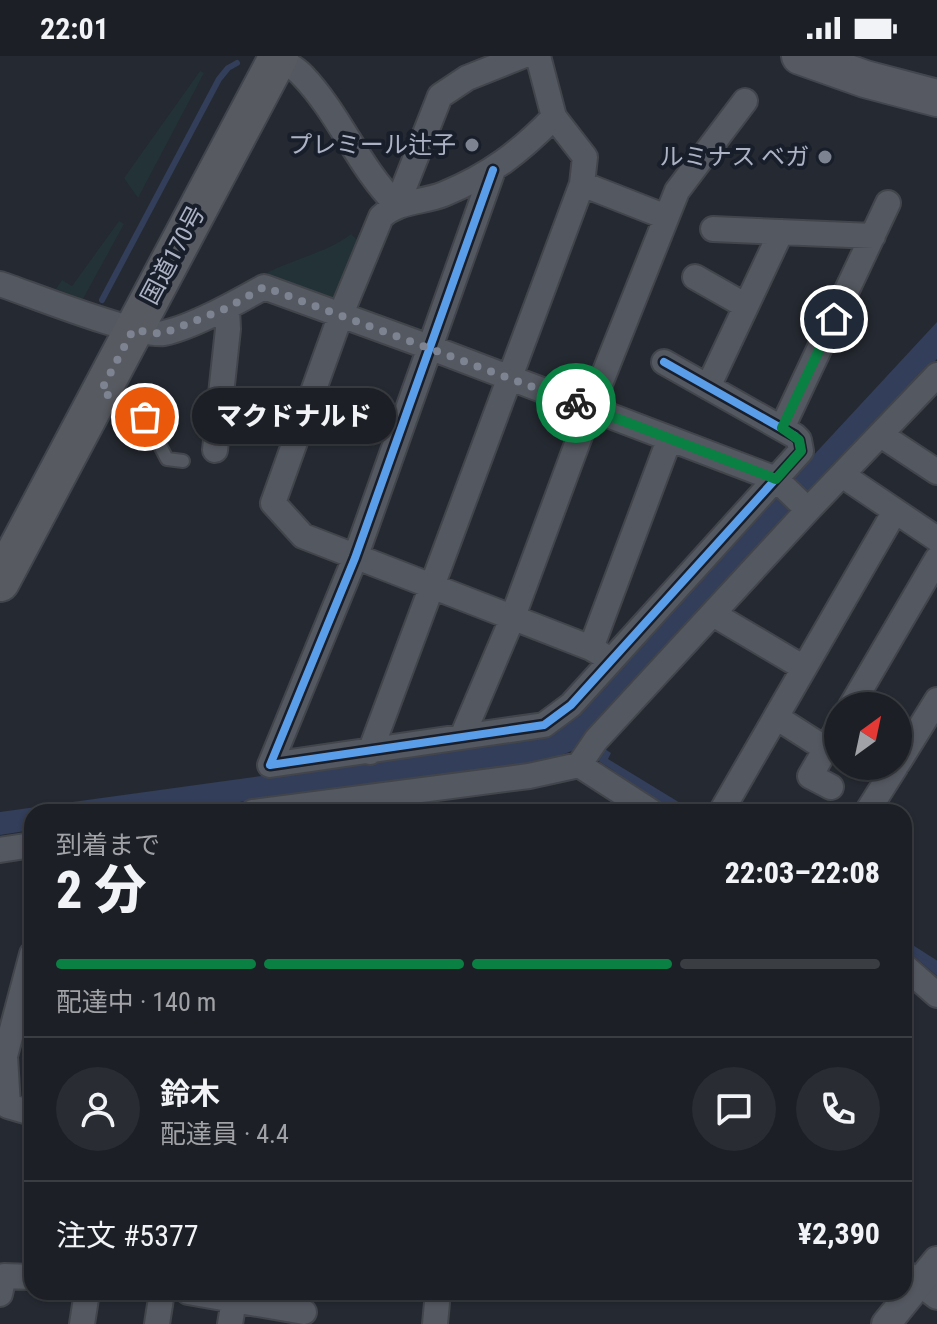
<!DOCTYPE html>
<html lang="ja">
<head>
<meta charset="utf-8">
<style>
  body { margin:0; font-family:"Roboto Condensed","Noto Sans JP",sans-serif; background:#292c32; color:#f1f3f6; height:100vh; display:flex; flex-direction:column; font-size:30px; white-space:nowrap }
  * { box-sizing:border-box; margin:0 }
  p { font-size:26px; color:#a0a2a7 }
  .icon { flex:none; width:44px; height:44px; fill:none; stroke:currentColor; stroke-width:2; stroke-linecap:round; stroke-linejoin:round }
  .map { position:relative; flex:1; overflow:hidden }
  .side { position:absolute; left:24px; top:748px; width:888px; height:496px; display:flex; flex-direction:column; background:#1c1f25; border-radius:24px; box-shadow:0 2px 6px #0004,0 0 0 2px #3a3d42 }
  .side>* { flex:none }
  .needle { width:52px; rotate:33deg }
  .tools { position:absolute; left:824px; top:636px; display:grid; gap:16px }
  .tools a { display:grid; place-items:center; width:88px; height:88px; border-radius:50%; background:#1c1f25; box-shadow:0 2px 6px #0004,0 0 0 2px #3a3d42; font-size:40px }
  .pin { position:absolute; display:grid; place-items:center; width:68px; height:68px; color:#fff; margin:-34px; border:4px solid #fff; border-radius:50%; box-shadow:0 2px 8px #0007 }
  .courier { position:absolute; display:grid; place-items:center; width:80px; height:80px; margin:-40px; border:6px solid #0b8043; border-radius:50%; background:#fff; color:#222; box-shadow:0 2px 10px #0007 }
  .bubble { position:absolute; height:56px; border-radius:28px; background:#1c1f25; box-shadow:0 2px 6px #0004,0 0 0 2px #3a3d42; font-size:26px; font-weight:800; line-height:56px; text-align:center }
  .headline em { font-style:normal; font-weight:800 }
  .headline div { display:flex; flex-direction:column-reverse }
  .headline { display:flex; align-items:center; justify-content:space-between; height:136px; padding:0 32px }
  h1 { font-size:52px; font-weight:800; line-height:60px }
  .bar { display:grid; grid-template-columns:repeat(4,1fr); gap:12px 8px; align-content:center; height:96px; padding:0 32px }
  .bar i { height:10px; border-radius:6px; background:#3a3d42 }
  .bar .on { background:#0b8043 }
  .bar p { grid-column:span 4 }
  .line { display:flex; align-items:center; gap:20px; padding:0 32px; border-top:2px solid #3a3d42 }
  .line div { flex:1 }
  .round { display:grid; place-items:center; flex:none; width:84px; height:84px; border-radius:42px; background:#292c32 }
  .status { display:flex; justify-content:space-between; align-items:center; height:56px; padding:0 40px; background:#1c1f25; direction:ltr }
  .status svg { height:22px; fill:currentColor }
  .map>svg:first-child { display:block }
</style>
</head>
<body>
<div class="status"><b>22:01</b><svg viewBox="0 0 49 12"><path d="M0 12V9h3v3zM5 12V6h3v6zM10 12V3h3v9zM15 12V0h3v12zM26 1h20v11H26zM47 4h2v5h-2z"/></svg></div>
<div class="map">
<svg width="937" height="1268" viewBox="0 0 937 1268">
  <rect width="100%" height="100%" fill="#252931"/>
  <!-- green -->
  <path fill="#223236" d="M200,15L204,17L138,142L124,122Z
    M119,165L124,168L83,243L56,233L62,224L72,230Z
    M351,178L363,190L340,247L269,221L268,216C296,202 326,197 351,178Z"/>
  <!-- water -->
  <path fill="#323e5a" d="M937,266V303L615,652L589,683L611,697L608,703L695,756C652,756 616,706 574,694L557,701L515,709L165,756H32V774L0,779V756L516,685L696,526Z
    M904,883L937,910V920L904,892Z"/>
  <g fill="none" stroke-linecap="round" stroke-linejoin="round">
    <!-- stream -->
    <path stroke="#323e5a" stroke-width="6" d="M102,244L219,23L228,12L237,7
      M904,887L937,908"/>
    <defs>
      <path id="service" d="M106,338L145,361L167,403L183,405"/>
      <path id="minor" d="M538,0L554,61C520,96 490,119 444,138C422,147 399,144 381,161L341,258L273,447L303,480L591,592L611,604
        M277,2C286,7 296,12 303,20C340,59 359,112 397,149L440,40L467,22L522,0
        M554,61L585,101L582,128L666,161
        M493,114L355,502L270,709L544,669L571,649L801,395L799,384L795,380L664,306
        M713,173L873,180
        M695,221L746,250
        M0,228C30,238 139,282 164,277C193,271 237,246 264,231L429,291L776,423L808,454
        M708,331L781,176
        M782,372L888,147
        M881,379L937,416
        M215,394L228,273L227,252
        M842,419L937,483
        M713,558L804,612
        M591,592L669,384
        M851,650L937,503
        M776,661L826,693
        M462,681L512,563L590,353L677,135L745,45
        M370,696L582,128
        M898,707L937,644
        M579,709L596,684L808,454L937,319
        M831,731L810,720L838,672
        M253,756L529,720L579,709L652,756
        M721,756L895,455
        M867,756L896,710
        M0,794L32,789
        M32,898L5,1000L8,1050L32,1057
        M904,910L937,939
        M904,1216L937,1241
        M188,1236L304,1256
        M0,1238L4,1220L32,1221
        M82,1268L87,1236
        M157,1268L162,1236
        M230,1268L234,1244
        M435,1268L438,1236"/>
      <path id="tertiary" d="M886,1268L937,1205"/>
      <path id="primary" d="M800,0L865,23L937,42"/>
      <path id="trunk" d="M0,526L279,0"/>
    </defs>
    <!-- service casing -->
    <use href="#service" stroke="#42454c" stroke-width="16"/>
    <!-- minor casing -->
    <use href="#minor" stroke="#42454c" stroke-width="28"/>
    <!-- tertiary casing -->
    <use href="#tertiary" stroke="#42454c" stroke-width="32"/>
    <!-- primary casing -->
    <use href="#primary" stroke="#42464e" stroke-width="40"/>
    <!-- trunk casing -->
    <use href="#trunk" stroke="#41454d" stroke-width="42"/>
    <!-- service -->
    <use href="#service" stroke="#545860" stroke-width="12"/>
    <!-- minor -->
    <use href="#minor" stroke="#545860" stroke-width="24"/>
    <!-- tertiary -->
    <use href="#tertiary" stroke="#545860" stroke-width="28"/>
    <!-- primary -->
    <use href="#primary" stroke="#575962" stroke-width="36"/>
    <!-- trunk -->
    <use href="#trunk" stroke="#585a61" stroke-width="38"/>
    <defs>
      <path id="cycleway" d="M493,114L355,502L270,709L544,669L571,649L801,395L799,384L795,380L664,306"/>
    </defs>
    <!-- cycleway casing -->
    <use href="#cycleway" stroke="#191e2b" stroke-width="13"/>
    <!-- cycleway -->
    <use href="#cycleway" stroke="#5a9eea" stroke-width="8"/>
  </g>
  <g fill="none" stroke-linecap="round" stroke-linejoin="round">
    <!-- done -->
    <path stroke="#7d8391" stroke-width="8" stroke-dasharray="0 14.4" d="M145,361L101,335L133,274L162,278L227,252L264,231L576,347"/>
    <!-- route -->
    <path stroke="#0b8043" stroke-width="10" d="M576,347L776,423L801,395L799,384L782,372L834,263"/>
  </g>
  <!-- markers -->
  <g fill="#7d8391" stroke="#191e2b" stroke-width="3">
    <circle cx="472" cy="89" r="8"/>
    <circle cx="825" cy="101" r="8"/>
  </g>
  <g text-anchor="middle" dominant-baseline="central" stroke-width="8" stroke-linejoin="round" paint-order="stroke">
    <!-- poi labels -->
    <g font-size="24" fill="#adb3c4" stroke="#191e2b" text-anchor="end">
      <text x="456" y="89">プレミール辻子</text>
      <text x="809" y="101">ルミナス ベガ</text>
    </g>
    <!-- street labels -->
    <g font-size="24" fill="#adb3c4" stroke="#191e2b">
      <text transform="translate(173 199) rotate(-62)">国道170号</text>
    </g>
  </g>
</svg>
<div class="tools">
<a><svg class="needle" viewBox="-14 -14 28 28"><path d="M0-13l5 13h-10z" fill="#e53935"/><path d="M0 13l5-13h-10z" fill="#a0a2a7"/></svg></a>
</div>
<div class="pin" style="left:145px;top:361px;background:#ea580c"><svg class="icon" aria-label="bag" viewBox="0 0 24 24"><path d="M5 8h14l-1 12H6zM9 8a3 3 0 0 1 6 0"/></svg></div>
<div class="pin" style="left:834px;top:263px;background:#1f2937"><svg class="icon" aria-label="home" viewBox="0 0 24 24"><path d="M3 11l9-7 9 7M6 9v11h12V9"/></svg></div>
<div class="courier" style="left:576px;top:347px"><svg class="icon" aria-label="bike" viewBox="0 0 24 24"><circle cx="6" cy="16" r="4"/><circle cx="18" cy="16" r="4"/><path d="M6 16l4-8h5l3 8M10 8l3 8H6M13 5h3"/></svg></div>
<div class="bubble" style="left:192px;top:332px;width:204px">マクドナルド</div>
<section class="side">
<div class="headline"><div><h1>2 分</h1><p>到着まで</p></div><em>22:03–22:08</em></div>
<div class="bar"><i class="on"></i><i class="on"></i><i class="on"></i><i></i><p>配達中 · 140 m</p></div>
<div class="line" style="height:144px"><a class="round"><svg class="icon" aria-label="person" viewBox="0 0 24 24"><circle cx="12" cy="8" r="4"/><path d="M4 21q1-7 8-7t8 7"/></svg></a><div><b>鈴木</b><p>配達員 · 4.4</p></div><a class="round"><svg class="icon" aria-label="chat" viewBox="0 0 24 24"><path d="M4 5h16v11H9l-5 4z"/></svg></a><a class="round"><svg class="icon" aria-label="phone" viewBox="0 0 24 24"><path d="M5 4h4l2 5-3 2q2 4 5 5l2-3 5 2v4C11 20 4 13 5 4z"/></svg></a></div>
<div class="line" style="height:104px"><div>注文 #5377</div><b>¥2,390</b></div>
</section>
</div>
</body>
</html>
